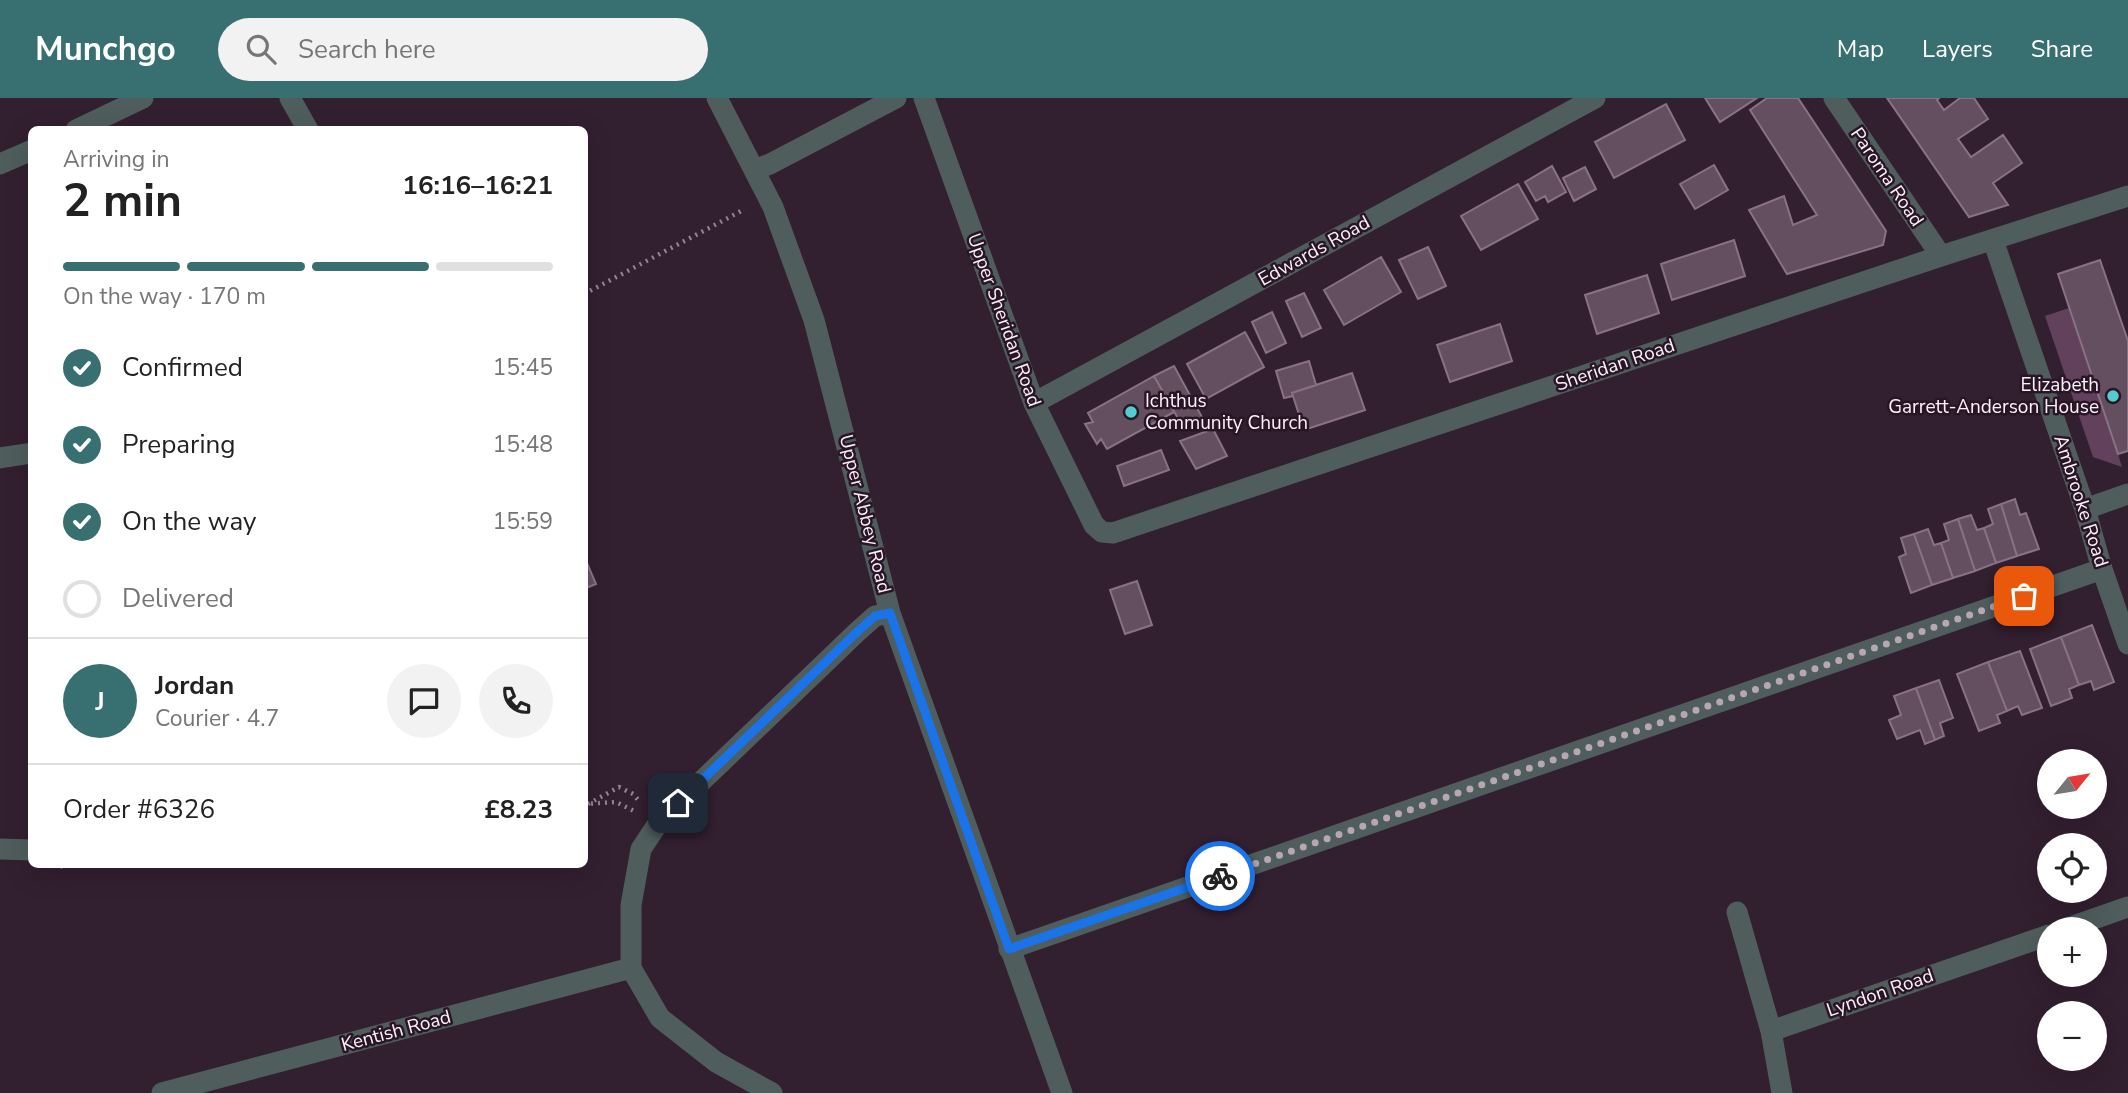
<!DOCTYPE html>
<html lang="en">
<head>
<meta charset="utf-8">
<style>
  body { margin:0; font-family:"Nunito Sans",sans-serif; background:#f2f2f2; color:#222; height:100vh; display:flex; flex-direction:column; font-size:26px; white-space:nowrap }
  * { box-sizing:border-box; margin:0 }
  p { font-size:23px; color:#767676 }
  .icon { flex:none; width:38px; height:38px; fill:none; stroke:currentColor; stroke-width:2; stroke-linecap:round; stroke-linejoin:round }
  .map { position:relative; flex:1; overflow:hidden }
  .drawer { position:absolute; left:28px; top:28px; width:560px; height:742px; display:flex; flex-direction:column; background:#fff; border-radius:10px; box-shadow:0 7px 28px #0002 }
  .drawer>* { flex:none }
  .needle { width:46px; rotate:60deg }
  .tools { position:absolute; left:2037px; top:651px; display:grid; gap:14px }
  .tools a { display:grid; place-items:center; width:70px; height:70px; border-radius:50%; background:#fff; box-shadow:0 7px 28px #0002; font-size:35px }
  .pin { position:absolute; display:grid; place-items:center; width:60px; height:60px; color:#fff; margin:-30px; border-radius:14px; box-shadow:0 4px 10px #0006 }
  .courier { position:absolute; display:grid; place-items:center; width:70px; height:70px; margin:-35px; border:5px solid #1a73e8; border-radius:50%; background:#fff; color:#222; box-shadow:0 2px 9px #0007 }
  .overview em { font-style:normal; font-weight:700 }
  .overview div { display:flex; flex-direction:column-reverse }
  .overview { display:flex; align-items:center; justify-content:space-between; height:119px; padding:0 35px }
  h1 { font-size:46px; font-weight:700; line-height:52px }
  .bar { display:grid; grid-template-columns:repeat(4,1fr); gap:10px 7px; align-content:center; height:84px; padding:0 35px }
  .bar i { height:9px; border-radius:5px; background:#e0e0e0 }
  .bar .on { background:#386f70 }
  .bar p { grid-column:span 4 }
  .line { display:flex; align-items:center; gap:18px; padding:0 35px; border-top:2px solid #e0e0e0 }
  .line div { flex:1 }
  .round { display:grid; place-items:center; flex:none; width:74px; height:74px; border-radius:37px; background:#f2f2f2 }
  ol { padding:0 35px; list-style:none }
  li { display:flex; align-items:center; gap:21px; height:77px }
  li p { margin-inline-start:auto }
  li .icon { padding:7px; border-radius:50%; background:#386f70; color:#fff; stroke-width:4 }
  li:last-child { color:#767676 }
  li i { width:38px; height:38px; border:4px solid #e0e0e0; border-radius:50% }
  header { display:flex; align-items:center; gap:42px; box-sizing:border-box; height:98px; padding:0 35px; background:#386f70; color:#fff }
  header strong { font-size:33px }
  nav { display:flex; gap:38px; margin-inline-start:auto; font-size:24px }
  .search { width:490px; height:63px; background:#f2f2f2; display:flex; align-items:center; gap:18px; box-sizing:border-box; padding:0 24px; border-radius:38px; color:#767676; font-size:26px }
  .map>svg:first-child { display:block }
</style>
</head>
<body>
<header>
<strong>Munchgo</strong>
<div class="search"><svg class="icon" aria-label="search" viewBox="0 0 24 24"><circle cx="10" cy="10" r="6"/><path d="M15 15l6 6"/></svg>Search here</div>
<nav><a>Map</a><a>Layers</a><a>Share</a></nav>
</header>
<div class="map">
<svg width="2128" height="995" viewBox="0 0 2128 995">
  <rect width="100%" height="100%" fill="#321f30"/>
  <!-- green -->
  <path fill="#62415d" d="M2069,210L2118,356L2122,369L2093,359L2045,218Z"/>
  <!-- building -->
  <path fill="#644f60" stroke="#897285" stroke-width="2" d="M1705,0H1757L1720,24Z
    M1767,0H1798L1886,133L1883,147L1787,176L1749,112L1784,98L1793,127L1817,117L1750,12Z
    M1887,0H1939L1937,2L1944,12L1960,0H1974L1988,21L1958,41L1971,59L2003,37L2022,65L1993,85L2008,107L1969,119Z
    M1666,6L1685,42L1614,80L1595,44Z
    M1714,67L1728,92L1695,111L1680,86Z
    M1552,68L1566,94L1548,104L1545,98L1536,103L1525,84Z
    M1585,69L1596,91L1574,103L1563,80Z
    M1518,86L1538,121L1481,152L1461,118Z
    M1734,142L1745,178L1672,202L1661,166Z
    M1428,149L1446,188L1418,201L1399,162Z
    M1381,159L1401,194L1344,227L1324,192Z
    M2100,162L2128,243V353L2118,356L2058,176Z
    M1647,177L1659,215L1597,236L1585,197Z
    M1304,195L1321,230L1302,239L1286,203Z
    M1272,214L1286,245L1266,255L1252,224Z
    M1500,226L1512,263L1450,284L1437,247Z
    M1245,234L1264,269L1206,301L1187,266Z
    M1309,263L1316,287L1292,295L1293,298L1284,300L1276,273Z
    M1174,268L1203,321L1184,331L1154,278Z
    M1352,275L1365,312L1304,332L1292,295Z
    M1154,278L1174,314L1107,351L1101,341L1097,346L1085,326L1093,324L1088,315Z
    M1213,331L1227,358L1196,371L1180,343Z
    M1161,352L1169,372L1124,388L1117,368Z
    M2015,401L2020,417L2026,415L2039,451L2017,458L2001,406Z
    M2001,406L2017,458L1996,465L1984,430L1993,426L1988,411Z
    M1971,417L1977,432L1984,430L1996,465L1975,473L1958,421Z
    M1958,421L1975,473L1953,480L1941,445L1949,442L1944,426Z
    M1928,431L1934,447L1941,445L1953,480L1932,487L1914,436Z
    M1914,436L1932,487L1911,495L1899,459L1906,456L1901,440Z
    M584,458L596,486L584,491Z
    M1137,483L1152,527L1125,536L1110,492Z
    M2092,527L2114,584L2094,592L2091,583L2079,587L2061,539Z
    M2061,539L2079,587L2069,591L2072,600L2051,608L2030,551Z
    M2020,553L2042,610L2022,617L2018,608L2007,613L1988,564Z
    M1988,564L2007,613L1997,617L2000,625L1979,633L1957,576Z
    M1939,582L1953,620L1940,625L1944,638L1935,642L1916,590Z
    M1916,590L1935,642L1925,646L1920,632L1897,641L1889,622L1901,617L1894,598Z"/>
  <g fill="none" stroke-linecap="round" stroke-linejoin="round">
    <!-- path -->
    <path stroke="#958493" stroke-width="4.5" stroke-dasharray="2 5" stroke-linecap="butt" d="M584,196L745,111
      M584,706L616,704L634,713
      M588,706L619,689L633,696L640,704
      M54,767L57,769L83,766"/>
    <!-- minor -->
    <path stroke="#4f5d5d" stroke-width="21" d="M290,0L308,32
      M717,0L773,109L814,222L890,515L1062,995
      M924,0L1034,305L1094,427L1102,434L1113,435L1941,158L2128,98
      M1834,0L1941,158
      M76,32L143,0
      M0,66L32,52
      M754,72L770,66L896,0
      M1993,142L2085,411L2102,471L2128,546
      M1034,305L1595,0
      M0,360L32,355
      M2085,411L2128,396
      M0,751L32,752
      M1737,814L1771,933
      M2065,831L2128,809
      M1009,851L2102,471
      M162,995L631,870
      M772,995L716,964L660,920L631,870V807L641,751L659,724L856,535L875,518L890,515
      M1782,995L1771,933L2049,837"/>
  </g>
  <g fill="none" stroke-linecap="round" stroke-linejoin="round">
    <!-- done -->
    <path stroke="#b7a7b4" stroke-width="7" stroke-dasharray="0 12.6" d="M1220,778L2024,498"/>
    <!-- route -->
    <path stroke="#1a73e8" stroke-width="9" d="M678,705L856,535L875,518L890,515L1009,851L1220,778"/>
  </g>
  <!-- markers -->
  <g fill="#52cdcf" stroke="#281626" stroke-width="2.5">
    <circle cx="2113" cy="298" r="7"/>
    <circle cx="1131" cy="314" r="7"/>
  </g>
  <g text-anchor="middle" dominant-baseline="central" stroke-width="5" stroke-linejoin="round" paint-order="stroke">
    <!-- street labels -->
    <g font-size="19" fill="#fef0fb" stroke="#281626">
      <text transform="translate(1887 79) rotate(56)">Paroma Road</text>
      <text transform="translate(1314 153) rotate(-29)">Edwards Road</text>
      <text transform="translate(1004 222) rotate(70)">Upper Sheridan Road</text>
      <text transform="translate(1615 267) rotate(-19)">Sheridan Road</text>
      <text transform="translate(2081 403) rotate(72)">Ambrooke Road</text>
      <text transform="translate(865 416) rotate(76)">Upper Abbey Road</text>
      <text transform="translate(1880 895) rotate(-19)">Lyndon Road</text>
      <text transform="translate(396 933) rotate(-15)">Kentish Road</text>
    </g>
    <!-- poi labels -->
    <g font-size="19" fill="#fef0fb" stroke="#281626" text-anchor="end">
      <text x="2099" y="287">Elizabeth<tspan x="2099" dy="22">Garrett-Anderson House</tspan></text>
      <text x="1145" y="303" text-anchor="start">Ichthus<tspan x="1145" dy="22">Community Church</tspan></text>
    </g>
  </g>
</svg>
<div class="tools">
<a><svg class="needle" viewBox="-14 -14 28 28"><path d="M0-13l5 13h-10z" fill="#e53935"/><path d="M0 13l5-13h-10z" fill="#767676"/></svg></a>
<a><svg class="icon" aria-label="locate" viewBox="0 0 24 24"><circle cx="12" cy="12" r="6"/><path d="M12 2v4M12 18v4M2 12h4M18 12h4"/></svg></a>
<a>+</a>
<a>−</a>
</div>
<div class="pin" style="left:2024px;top:498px;background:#ea580c"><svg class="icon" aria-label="bag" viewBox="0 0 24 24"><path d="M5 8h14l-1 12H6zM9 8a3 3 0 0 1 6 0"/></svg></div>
<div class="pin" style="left:678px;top:705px;background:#1f2937"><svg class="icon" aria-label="home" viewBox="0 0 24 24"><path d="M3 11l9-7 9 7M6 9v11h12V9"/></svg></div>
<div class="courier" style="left:1220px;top:778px"><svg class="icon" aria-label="bike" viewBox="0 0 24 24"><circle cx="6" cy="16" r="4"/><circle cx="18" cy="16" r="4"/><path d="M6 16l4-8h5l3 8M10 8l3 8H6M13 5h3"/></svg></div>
<section class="drawer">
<div class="overview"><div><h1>2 min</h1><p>Arriving in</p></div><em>16:16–16:21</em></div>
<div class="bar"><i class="on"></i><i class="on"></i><i class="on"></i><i></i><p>On the way · 170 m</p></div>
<ol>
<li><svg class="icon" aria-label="check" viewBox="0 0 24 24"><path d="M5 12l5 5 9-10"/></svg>Confirmed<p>15:45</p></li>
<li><svg class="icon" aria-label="check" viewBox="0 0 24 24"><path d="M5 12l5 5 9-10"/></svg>Preparing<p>15:48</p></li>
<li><svg class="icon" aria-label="check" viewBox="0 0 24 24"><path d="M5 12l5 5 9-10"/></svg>On the way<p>15:59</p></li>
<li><i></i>Delivered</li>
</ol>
<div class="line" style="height:126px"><b class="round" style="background:#386f70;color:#fff">J</b><div><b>Jordan</b><p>Courier · 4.7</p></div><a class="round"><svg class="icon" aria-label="chat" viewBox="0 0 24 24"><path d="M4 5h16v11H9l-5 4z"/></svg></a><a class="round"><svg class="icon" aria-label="phone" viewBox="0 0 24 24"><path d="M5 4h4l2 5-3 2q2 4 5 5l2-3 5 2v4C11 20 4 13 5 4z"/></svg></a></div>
<div class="line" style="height:91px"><div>Order #6326</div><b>£8.23</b></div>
</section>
</div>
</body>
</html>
